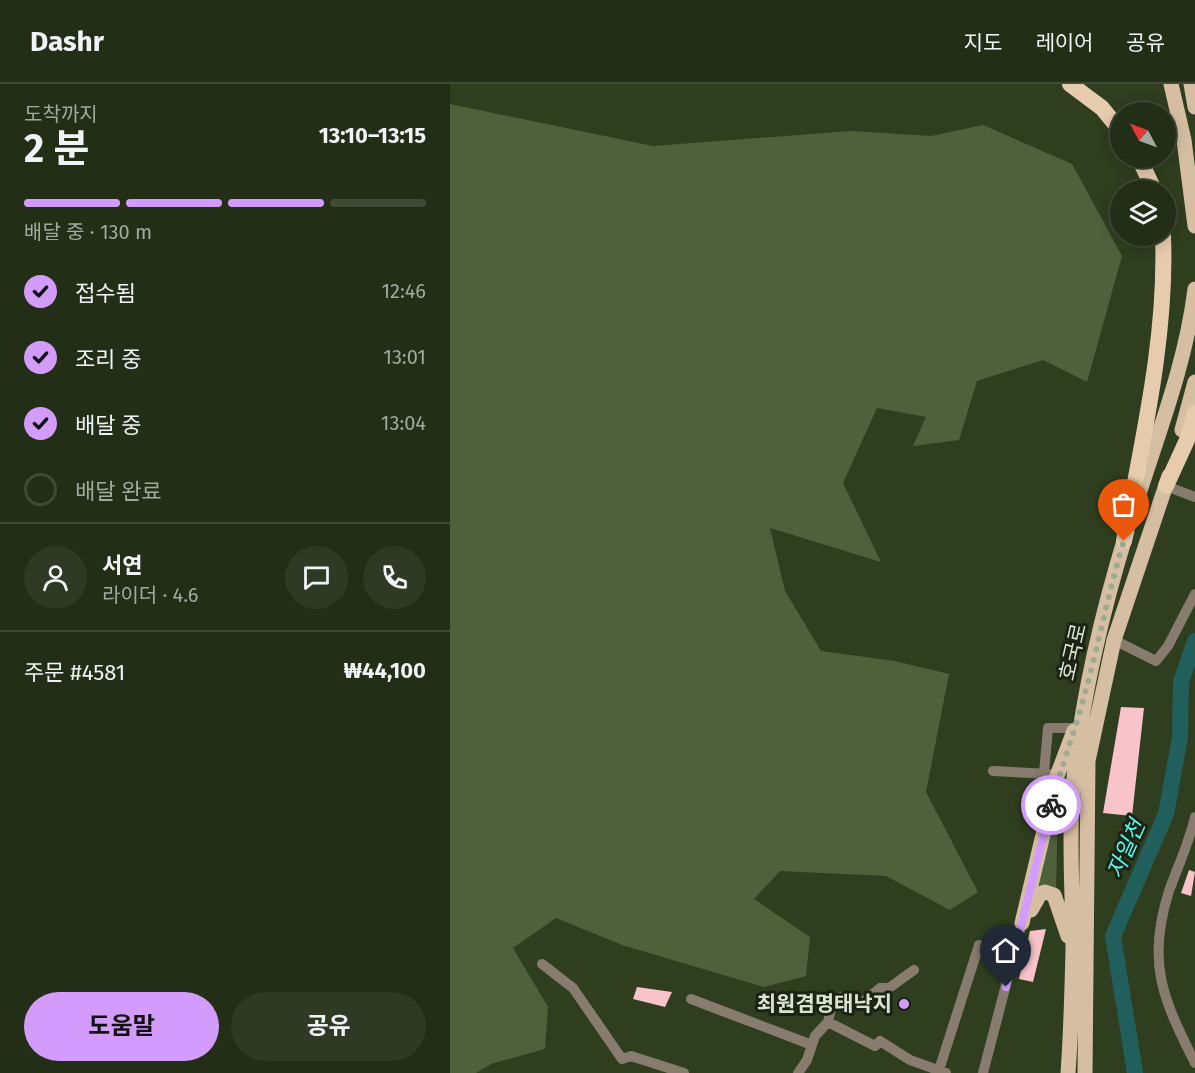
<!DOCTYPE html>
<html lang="ko">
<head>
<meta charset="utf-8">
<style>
  body { margin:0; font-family:"Fira Sans","Noto Sans KR",sans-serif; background:#2f3a24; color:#f1f3f6; height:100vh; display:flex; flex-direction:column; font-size:22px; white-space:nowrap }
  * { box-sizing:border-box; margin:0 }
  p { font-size:20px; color:#a3a8a1 }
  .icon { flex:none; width:33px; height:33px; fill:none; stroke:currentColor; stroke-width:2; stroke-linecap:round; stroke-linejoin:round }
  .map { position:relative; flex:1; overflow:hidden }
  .side { display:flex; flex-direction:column; background:#232e17; width:450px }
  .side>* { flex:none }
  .needle { width:39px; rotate:311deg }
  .tools { position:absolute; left:660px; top:18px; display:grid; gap:12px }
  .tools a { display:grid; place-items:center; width:66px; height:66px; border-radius:50%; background:#232e17; box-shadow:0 3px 15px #0003,0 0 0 2px #404a36; font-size:30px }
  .pin { position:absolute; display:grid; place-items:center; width:51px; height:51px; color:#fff; margin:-62px -26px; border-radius:50% 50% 50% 0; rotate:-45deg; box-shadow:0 0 6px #0007 }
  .pin .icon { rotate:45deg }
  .courier { position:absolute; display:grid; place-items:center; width:60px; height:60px; margin:-30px; border:4px solid #d39cfc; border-radius:50%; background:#fff; color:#222; box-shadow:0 2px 8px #0007 }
  .headline em { font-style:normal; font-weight:700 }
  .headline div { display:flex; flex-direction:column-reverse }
  .headline { display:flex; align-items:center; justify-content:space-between; height:102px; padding:0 24px }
  h1 { font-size:39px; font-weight:700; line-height:45px }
  .bar { display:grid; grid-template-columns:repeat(4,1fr); gap:9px 6px; align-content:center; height:72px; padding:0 24px }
  .bar i { height:8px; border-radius:4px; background:#404a36 }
  .bar .current { background:#d39cfc }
  .bar p { grid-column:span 4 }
  .line { display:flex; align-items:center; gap:15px; padding:0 24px; border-top:2px solid #404a36 }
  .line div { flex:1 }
  .round { display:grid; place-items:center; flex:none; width:63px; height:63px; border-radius:32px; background:#2f3a24 }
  ol { padding:0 24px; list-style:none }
  li { display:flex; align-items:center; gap:18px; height:66px }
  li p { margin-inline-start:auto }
  li .icon { padding:6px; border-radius:50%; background:#d39cfc; color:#111; stroke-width:4 }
  li:last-child { color:#a3a8a1 }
  li i { width:33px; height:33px; border:3px solid #404a36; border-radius:50% }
  .primary-button { display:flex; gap:12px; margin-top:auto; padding:12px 24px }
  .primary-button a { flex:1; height:69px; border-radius:36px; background:#d39cfc; color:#111; font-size:24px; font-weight:700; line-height:69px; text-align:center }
  .primary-button a+a { background:#2f3a24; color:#f1f3f6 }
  header { display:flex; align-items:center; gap:36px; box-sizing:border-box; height:84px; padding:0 30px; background:#232e17; border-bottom:2px solid #404a36 }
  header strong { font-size:28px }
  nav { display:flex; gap:33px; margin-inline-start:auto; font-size:21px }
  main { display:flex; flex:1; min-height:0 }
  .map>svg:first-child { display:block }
</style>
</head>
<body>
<header>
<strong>Dashr</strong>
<nav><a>지도</a><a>레이어</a><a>공유</a></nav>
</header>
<main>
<section class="side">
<div class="headline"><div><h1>2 분</h1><p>도착까지</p></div><em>13:10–13:15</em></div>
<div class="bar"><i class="current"></i><i class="current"></i><i class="current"></i><i></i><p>배달 중 · 130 m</p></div>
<ol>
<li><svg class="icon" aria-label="check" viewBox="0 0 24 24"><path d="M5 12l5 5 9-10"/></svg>접수됨<p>12:46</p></li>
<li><svg class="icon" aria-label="check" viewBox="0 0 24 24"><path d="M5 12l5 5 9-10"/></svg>조리 중<p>13:01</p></li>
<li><svg class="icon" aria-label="check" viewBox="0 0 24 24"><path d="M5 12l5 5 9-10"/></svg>배달 중<p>13:04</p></li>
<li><i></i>배달 완료</li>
</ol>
<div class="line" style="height:108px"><a class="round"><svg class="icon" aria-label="person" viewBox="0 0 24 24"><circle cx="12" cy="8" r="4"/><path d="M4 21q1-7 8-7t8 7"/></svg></a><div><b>서연</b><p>라이더 · 4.6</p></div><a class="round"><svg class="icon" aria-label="chat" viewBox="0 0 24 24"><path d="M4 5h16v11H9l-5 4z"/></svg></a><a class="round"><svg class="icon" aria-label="phone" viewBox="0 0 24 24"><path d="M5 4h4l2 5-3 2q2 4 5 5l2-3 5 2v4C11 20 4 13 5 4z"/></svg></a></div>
<div class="line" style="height:78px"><div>주문 #4581</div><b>₩44,100</b></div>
<div class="primary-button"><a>도움말</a><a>공유</a></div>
</section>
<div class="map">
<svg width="745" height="989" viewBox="0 0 745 989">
  <rect width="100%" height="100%" fill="#2f3e1f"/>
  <!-- green -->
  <path fill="#4e613a" d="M0,20L203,62L401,47L481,52L533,41L622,80L672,172L637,298L593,276L527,297L509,356L463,362L476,333L427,324L393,399L431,478L320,444L335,507L371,567L445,577L499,590L476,708L528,808L500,826L436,792L330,787L304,815L360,853L356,892L314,903L172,861L106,834L63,864L98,923L95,965L41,980L26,989H0Z
    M608,720L606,807H585Z"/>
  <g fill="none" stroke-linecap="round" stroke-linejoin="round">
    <!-- river -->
    <path stroke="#215f5c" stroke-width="16" d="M685,989L663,852L716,730L730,653L731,598L745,557"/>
  </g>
  <!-- building -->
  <path fill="#f9c3ca" d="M671,623L694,624L682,732L653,729Z
    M739,786L745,788L741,812L731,809Z
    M596,845L583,898L569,895L580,847Z
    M187,903L222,908L215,923L183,915Z"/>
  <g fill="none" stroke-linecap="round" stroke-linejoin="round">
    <!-- minor -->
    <path stroke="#887c6f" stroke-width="10" d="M716,402L745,413
      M664,556L706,577L718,562L745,510
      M543,687L599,690
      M594,689L598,644H625
      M745,733C739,759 728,782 719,807C696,879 713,915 745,979
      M92,880L123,904L172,975L181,972L234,989
      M241,915L362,961
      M378,938L381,925L391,913L408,922L430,904H439L464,886
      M489,986L529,861
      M348,989L357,976L365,952L378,938L425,962L430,957L460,976L496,989
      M533,989L572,839"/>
    <!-- primary -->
    <path stroke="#d6bea3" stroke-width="15" d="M721,0L734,56L745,142
      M741,0L745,23
      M732,346L745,298
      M688,413C710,344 736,278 745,205
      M581,826L590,810L595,808L604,811L618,852
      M572,839L607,692L624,647
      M618,989C621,948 622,907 623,866C623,816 619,765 622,715C629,624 650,535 677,447
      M635,989L638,677L664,556L719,392"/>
    <!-- trunk -->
    <path stroke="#e6cbad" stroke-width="16" d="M620,0L652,24L670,46
      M689,74L704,106
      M716,402L737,356L745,329
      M674,457C692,357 717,254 713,152"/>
  </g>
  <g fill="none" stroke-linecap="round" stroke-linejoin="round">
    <!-- done -->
    <path stroke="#9faa93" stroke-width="6" stroke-dasharray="0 10.8" d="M601,721C608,694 617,670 625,643C645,582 655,518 674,457"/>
    <!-- route -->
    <path stroke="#d39cfc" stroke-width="8" d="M556,903L601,721"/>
  </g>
  <!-- markers -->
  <circle fill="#d39cfc" stroke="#1c2315" stroke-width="2" cx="454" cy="920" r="6"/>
  <g text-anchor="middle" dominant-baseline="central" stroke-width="6" stroke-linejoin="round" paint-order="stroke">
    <!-- street labels -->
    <g font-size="21" fill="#dbe4d2" stroke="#1c2315">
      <text transform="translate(623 568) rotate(-77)">호국로</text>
    </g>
    <!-- poi labels -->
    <g font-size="21" font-weight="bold" fill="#dbe4d2" stroke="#1c2315" text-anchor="end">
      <text x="442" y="920">최원겸명태낙지</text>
    </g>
    <!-- water labels -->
    <g font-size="22" font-style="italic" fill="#54f9f0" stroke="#1c2315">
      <text transform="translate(676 765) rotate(-66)">자일천</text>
    </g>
  </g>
</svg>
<div class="tools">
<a><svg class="needle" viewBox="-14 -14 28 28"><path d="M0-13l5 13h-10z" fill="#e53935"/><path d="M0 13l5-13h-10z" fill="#a3a8a1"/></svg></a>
<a><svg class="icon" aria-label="layers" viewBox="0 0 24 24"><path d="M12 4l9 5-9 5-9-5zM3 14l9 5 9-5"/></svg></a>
</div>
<div class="pin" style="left:674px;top:457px;background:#ea580c"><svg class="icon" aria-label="bag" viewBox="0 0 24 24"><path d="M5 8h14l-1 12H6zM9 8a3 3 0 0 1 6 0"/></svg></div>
<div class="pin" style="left:556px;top:903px;background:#1f2937"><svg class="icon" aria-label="home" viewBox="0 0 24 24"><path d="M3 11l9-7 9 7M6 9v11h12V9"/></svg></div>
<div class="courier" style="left:601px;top:721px"><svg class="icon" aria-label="bike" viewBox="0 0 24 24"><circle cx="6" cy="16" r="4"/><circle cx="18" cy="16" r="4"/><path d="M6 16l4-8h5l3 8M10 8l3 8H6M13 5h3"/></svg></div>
</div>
</main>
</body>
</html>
